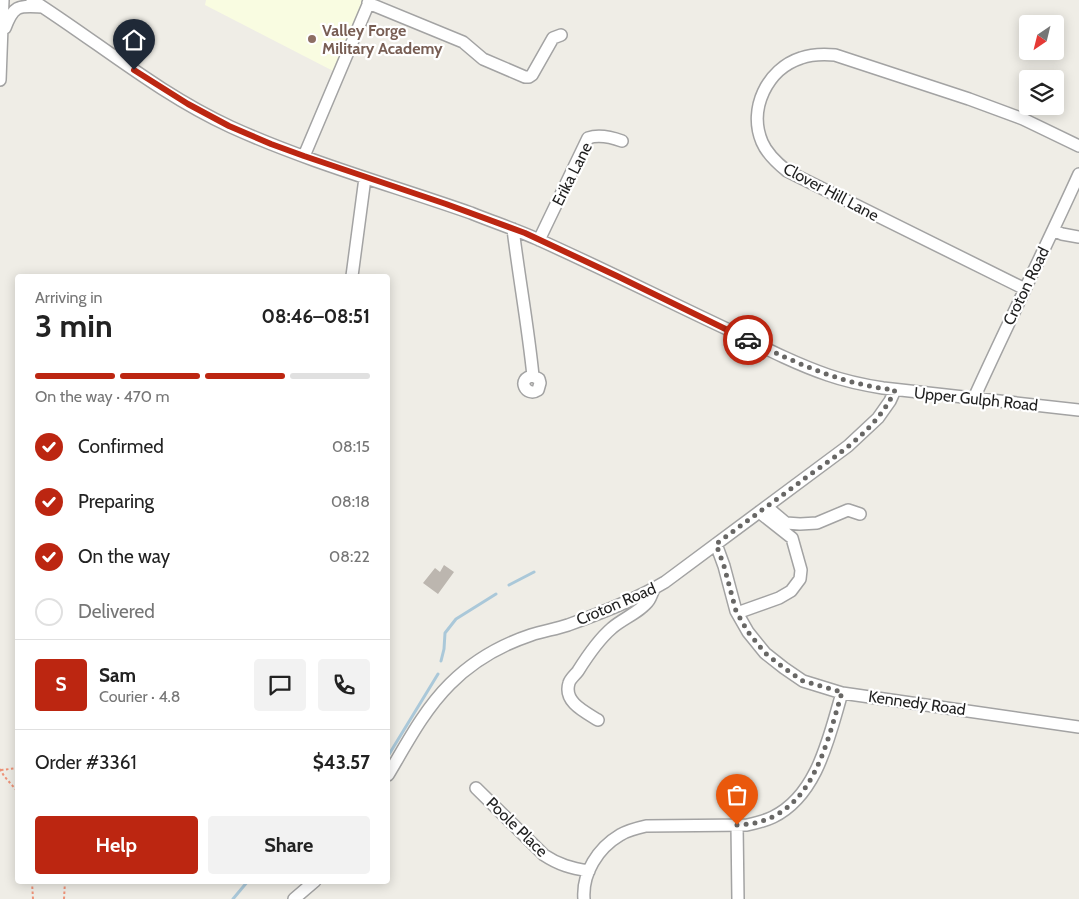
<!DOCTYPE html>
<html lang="en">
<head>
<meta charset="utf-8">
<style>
  body { margin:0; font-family:Cabin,sans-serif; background:#f2f2f2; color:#222; height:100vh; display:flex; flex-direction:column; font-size:19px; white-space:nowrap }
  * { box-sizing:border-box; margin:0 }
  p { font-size:16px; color:#767676 }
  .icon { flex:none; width:28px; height:28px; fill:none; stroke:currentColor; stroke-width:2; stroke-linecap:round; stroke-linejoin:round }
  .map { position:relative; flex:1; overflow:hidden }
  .details { position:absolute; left:15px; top:274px; width:375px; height:610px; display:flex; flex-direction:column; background:#fff; border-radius:5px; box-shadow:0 2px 12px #0003 }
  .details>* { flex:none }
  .needle { width:32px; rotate:215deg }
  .fabs { position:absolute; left:1019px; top:15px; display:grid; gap:10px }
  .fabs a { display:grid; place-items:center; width:45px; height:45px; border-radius:5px; background:#fff; box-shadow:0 2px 12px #0003; font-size:25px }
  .pin { position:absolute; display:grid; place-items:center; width:42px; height:42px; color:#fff; margin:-51px -21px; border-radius:50% 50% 50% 0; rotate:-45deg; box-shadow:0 0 5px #0007 }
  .pin .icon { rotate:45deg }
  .courier { position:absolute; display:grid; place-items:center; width:50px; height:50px; margin:-25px; border:4px solid #bc2611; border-radius:50%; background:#fff; color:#222; box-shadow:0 1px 6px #0007 }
  .overview em { font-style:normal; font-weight:700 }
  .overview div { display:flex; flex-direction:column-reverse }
  .overview { display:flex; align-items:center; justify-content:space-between; height:85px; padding:0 20px }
  h1 { font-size:32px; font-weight:700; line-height:38px }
  .bar { display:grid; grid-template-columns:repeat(4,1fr); gap:8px 5px; align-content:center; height:60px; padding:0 20px }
  .bar i { height:6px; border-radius:4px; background:#e0e0e0 }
  .bar .selected { background:#bc2611 }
  .bar p { grid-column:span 4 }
  .line { display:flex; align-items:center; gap:12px; padding:0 20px; border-top:1px solid #e0e0e0 }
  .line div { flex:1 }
  .round { display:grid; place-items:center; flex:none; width:52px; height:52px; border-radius:5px; background:#f2f2f2 }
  ol { padding:0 20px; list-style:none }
  li { display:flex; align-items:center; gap:15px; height:55px }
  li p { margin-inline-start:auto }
  li .icon { padding:5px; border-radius:50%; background:#bc2611; color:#fff; stroke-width:4 }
  li:last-child { color:#767676 }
  li i { width:28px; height:28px; border:2px solid #e0e0e0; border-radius:50% }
  .cta { display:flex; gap:10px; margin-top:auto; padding:10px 20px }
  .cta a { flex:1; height:58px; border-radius:5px; background:#bc2611; color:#fff; font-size:20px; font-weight:700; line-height:58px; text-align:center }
  .cta a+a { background:#f2f2f2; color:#222 }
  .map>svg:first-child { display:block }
</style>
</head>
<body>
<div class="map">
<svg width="1079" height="899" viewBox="0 0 1079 899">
  <rect width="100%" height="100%" fill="#efede6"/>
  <!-- education -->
  <path fill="#f9fce1" d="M206,0H370L339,74L205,5Z"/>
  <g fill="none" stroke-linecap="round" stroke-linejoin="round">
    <!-- stream -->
    <path stroke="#aac8d9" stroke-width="3" d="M509,585L534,572
      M441,661L444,649L445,633L456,619L496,594
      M388,756L438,674
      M233,899L248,881"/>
  </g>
  <!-- building -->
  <path fill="#bcb6af" d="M444,565L454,572L438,594L423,583L435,568L440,572Z"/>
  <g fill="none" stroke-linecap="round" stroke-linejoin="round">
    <defs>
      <path id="minor" d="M32,0C98,42 159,94 231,127C308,162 391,185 471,213C493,222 515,229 537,239C602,268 665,300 729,330C761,346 793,363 828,375C845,381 864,385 883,388L1079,410
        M368,3L463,42L483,59L525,77H529L532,75L553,38L561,35
        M5,28C14,4 19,6 42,7
        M0,80L3,0
        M304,156L370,0
        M513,229C519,278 528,326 533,376L539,379L540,383L538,390C526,398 516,378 533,376
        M1053,230L1062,234L1079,237
        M539,240L588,138C599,134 611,137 622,141
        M352,276L365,178
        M1025,289L787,171C777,163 767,154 762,142C748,109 767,69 801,58C812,54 823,54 835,55L969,99L1023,119L1079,146
        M974,398C1008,323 1045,249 1079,174
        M767,507L786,523L800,524L817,523L848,510L860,514
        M716,544L724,566L736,611L748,632L765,653L784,668L803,681L842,693L1079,727
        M737,613L779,598L791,591L800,579L801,570L792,538L759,512
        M598,720C585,712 563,702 569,683C570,679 575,675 578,671C588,655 598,640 612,628C622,619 642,611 649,600C651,597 652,593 654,589
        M388,775C407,743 424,710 450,684C472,662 501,645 531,635C543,631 556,629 568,625C601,613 635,600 665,582L848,446L878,418L890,401L895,390
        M476,788L544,855C559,865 571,868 589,871
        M737,825L738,899
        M294,899L315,881
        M584,899C582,873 598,848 620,835C628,830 637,828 646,826L747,825C756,823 765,821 773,817C818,795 829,736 842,693"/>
    </defs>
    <!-- minor casing -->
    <use href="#minor" stroke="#a3a3a3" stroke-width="14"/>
    <!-- path -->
    <path stroke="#ee9277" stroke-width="2" stroke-dasharray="2.5 2.5" stroke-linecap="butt" d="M0,769L4,776L18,792
      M1,770L18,768
      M33,899L32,882L33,881
      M64,899L65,881"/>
    <!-- minor -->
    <use href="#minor" stroke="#fff" stroke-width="11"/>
  </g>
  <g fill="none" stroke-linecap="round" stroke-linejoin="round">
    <!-- done -->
    <path stroke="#686765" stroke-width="5" stroke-dasharray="0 9" d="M737,825C810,823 825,750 842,692L803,681L784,668L765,653L748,632L736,611L724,566L716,544C744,523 772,503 800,482C835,456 876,432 895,390C840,384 797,363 748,340"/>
    <!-- route -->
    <path stroke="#bc2611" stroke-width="6" d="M134,70L188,104L229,126L271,144L304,156L446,204L525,233L617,276L748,340"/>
  </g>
  <!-- markers -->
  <circle fill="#8d6e63" stroke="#fff" stroke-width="2" cx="312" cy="39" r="5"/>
  <g text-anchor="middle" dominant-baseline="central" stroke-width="4.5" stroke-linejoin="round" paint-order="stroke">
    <!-- education labels -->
    <g font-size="16" font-weight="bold" fill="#785e54" stroke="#fff" text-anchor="start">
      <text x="322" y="30">Valley Forge<tspan x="322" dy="18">Military Academy</tspan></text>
    </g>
    <!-- street labels -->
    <g font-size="16" fill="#1f1f1f" stroke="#fff">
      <text transform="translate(572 174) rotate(-63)">Erika Lane</text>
      <text transform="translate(831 192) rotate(28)">Clover Hill Lane</text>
      <text transform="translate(1026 286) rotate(-64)">Croton Road</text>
      <text transform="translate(976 399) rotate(6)">Upper Gulph Road</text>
      <text transform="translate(616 604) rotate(-23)">Croton Road</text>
      <text transform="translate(917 703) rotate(8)">Kennedy Road</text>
      <text transform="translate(517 827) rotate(44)">Poole Place</text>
    </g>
  </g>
</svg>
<div class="fabs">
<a><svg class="needle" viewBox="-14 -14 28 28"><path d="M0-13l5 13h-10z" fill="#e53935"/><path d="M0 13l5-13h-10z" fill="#767676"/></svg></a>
<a><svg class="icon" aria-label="layers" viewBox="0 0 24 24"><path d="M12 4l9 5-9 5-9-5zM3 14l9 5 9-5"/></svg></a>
</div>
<div class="pin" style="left:737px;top:825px;background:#ea580c"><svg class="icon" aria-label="bag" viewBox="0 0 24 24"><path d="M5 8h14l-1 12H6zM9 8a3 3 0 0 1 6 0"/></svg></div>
<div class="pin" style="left:134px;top:70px;background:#1f2937"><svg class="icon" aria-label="home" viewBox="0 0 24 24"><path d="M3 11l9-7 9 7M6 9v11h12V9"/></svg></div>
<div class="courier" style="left:748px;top:340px"><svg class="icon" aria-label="car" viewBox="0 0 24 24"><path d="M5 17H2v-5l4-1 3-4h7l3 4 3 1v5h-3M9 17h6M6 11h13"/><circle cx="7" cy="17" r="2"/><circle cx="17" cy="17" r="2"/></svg></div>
<section class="details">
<div class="overview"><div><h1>3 min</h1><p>Arriving in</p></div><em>08:46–08:51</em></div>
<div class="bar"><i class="selected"></i><i class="selected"></i><i class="selected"></i><i></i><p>On the way · 470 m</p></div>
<ol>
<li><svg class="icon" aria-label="check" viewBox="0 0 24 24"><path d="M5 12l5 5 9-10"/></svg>Confirmed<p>08:15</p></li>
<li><svg class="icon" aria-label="check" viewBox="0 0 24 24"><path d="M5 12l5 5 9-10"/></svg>Preparing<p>08:18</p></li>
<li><svg class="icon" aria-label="check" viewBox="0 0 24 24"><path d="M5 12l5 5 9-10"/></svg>On the way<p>08:22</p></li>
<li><i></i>Delivered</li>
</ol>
<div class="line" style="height:90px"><b class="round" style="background:#bc2611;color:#fff">S</b><div><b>Sam</b><p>Courier · 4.8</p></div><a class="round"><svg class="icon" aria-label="chat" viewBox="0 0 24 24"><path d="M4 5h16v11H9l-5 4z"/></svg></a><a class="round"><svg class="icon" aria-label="phone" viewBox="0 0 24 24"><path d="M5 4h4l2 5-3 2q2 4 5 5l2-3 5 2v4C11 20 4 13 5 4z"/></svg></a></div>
<div class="line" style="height:65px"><div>Order #3361</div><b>$43.57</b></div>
<div class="cta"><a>Help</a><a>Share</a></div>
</section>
</div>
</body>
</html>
